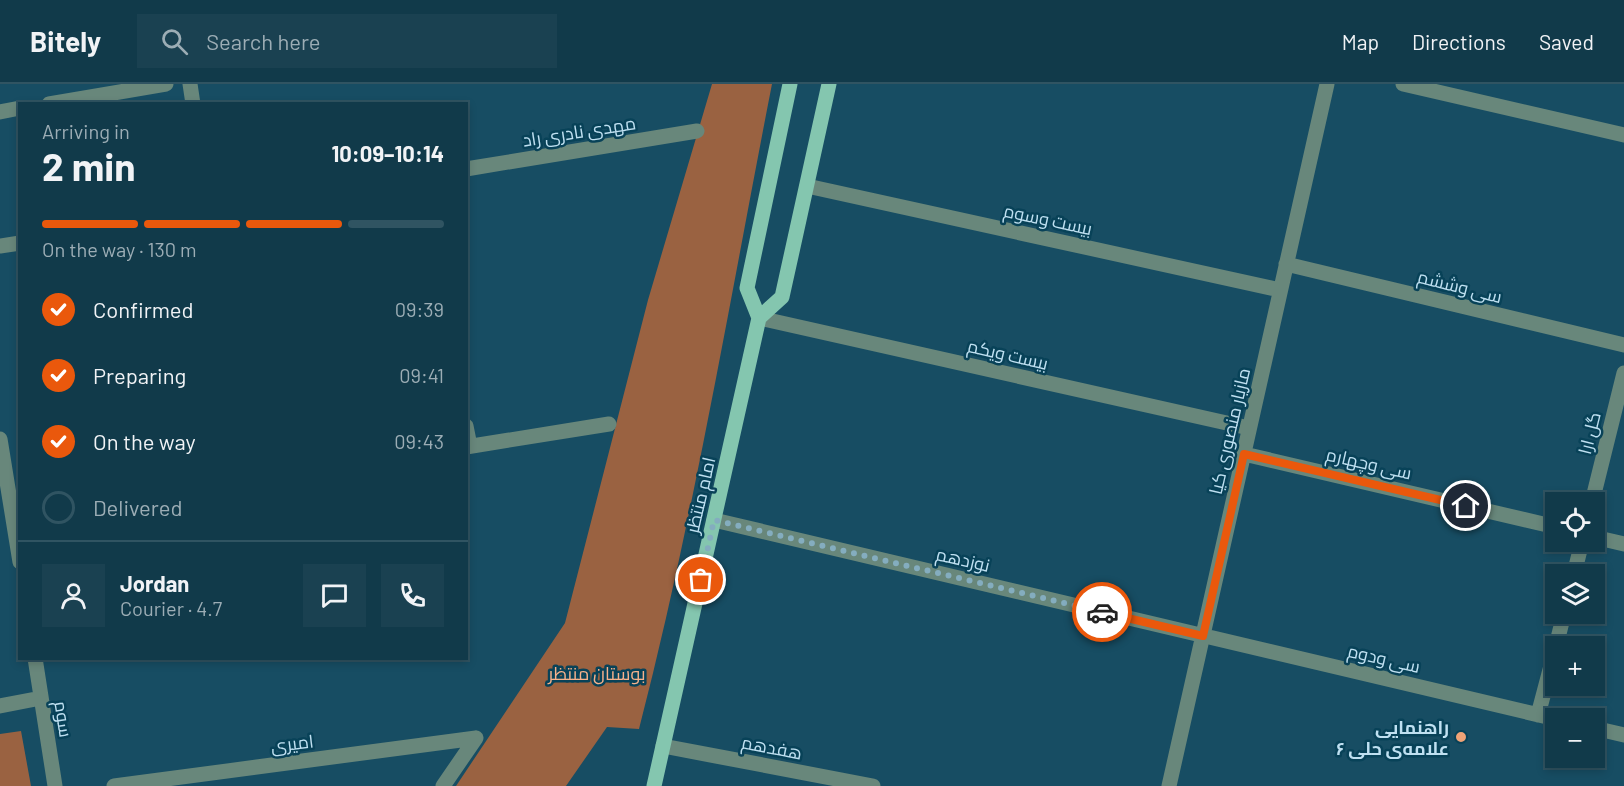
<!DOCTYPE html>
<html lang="en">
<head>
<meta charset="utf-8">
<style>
  body { margin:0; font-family:Barlow,Cairo,sans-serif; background:#1a4151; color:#f1f3f6; height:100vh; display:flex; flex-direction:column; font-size:22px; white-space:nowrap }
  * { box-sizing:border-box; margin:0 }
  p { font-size:20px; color:#9cadb5 }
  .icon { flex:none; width:33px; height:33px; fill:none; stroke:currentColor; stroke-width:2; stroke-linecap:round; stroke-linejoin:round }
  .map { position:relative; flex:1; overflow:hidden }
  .details { position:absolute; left:18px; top:18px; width:450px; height:558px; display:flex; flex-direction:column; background:#113a4a; border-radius:0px; box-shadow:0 3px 9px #0003,0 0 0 2px #305462 }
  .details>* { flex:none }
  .fabs { position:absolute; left:1545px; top:408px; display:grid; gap:12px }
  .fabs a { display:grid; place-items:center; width:60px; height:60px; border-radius:0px; background:#113a4a; box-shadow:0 3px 9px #0003,0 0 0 2px #305462; font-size:30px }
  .pin { position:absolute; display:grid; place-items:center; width:51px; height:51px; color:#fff; margin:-26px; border:3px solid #fff; border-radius:50%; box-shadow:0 2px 6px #0007 }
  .courier { position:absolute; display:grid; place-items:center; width:60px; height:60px; margin:-30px; border:4px solid #ea580c; border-radius:50%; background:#fff; color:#222; box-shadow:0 2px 8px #0007 }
  .overview em { font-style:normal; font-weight:700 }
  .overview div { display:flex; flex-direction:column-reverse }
  .overview { display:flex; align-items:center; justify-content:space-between; height:102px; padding:0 24px }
  h1 { font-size:39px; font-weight:700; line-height:45px }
  .bar { display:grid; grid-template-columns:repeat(4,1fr); gap:9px 6px; align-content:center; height:72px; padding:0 24px }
  .bar i { height:8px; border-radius:4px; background:#305462 }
  .bar .active { background:#ea580c }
  .bar p { grid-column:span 4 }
  .line { display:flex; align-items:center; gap:15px; padding:0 24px; border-top:2px solid #305462 }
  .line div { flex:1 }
  .round { display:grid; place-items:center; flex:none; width:63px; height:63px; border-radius:0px; background:#1a4151 }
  ol { padding:0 24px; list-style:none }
  li { display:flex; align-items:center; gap:18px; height:66px }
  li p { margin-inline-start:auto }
  li .icon { padding:6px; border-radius:50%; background:#ea580c; color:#fff; stroke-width:4 }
  li:last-child { color:#9cadb5 }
  li i { width:33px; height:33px; border:3px solid #305462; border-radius:50% }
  header { display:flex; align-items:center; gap:36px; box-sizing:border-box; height:84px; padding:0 30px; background:#113a4a; border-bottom:2px solid #305462 }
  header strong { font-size:28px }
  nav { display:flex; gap:33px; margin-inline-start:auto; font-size:21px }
  .search { width:420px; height:54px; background:#1a4151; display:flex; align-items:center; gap:15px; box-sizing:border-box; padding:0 21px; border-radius:0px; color:#9cadb5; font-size:22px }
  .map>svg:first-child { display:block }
</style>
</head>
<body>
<header>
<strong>Bitely</strong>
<div class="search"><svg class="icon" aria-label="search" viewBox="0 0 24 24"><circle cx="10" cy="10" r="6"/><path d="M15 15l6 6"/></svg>Search here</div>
<nav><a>Map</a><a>Directions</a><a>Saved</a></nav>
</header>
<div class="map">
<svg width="1624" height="702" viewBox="0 0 1624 702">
  <rect width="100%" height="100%" fill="#174d63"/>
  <!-- green -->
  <path fill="#9a6241" d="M712,0H772C730,215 694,432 639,645L607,643L566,702H456L565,539L648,216Z
    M21,647L31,702H0V650Z"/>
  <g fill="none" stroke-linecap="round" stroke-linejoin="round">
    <!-- minor -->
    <path stroke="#68877b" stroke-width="15" d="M190,0L193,20
      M1403,0L1624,51
      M49,20L166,0
      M0,28L20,24
      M466,85L697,47
      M807,102L1280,206
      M0,162L20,159
      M1286,180L1624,261
      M759,234L1249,344
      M466,342L470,362
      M0,355L20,478
      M466,363L609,340
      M1244,370L1556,443
      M1592,418L1624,289
      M714,436L1556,635
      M1594,453L1624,460
      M1574,490L1582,458
      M1556,562L1564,530
      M35,574L55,702
      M0,622L41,614
      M1538,631L1556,563
      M1594,644L1624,651
      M663,662L873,702
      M114,702L476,654
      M443,702L476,654
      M1169,702L1327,0"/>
    <!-- major -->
    <path stroke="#84c6af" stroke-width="15" d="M759,234L782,213L829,0
      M654,702L759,234L747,204L790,0"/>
  </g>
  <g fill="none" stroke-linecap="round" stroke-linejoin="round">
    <!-- done -->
    <path stroke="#84adbf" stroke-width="6" stroke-dasharray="0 10.8" d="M701,496L714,436L1102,528"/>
    <!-- route -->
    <path stroke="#ea580c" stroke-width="8" d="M1102,528L1203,552L1244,370L1466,422"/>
  </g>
  <!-- markers -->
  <circle fill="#efa377" stroke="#084258" stroke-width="2" cx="1461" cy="653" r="6"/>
  <g text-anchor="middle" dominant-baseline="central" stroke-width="5" stroke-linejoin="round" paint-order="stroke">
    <!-- street labels -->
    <g font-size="18" fill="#bfe0f1" stroke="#084258">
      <text transform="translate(579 47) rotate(-9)">مهدی نادری راد</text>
      <text transform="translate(1048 135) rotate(12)">بیست وسوم</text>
      <text transform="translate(1460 202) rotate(14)">سی وششم</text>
      <text transform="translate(1008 270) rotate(13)">بیست ویکم</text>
      <text transform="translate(1229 347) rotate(-77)">مازیار منصوری کیا</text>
      <text transform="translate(1589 349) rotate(-76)">گل ارا</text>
      <text transform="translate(1369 379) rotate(13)">سی وچهارم</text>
      <text transform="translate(700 411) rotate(-77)">امام منتظر</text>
      <text transform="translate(963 475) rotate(13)">نوزدهم</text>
      <text transform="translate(1384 574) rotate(13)">سی ودوم</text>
      <text transform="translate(64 635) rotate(81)">سوم</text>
      <text transform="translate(292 659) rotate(-7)">امیری</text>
      <text transform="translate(772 663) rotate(11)">هفدهم</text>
    </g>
    <!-- park labels -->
    <g font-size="18" fill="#f6b28c" stroke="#084258">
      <text x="597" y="589">بوستان منتظر</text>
    </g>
    <!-- poi labels -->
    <g font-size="18" font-weight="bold" fill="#bfe0f1" stroke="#084258" text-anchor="end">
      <text x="1449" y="643">راهنمایی<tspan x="1449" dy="21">علامه‌ی حلی ۶</tspan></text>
    </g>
  </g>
</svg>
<div class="fabs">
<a><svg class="icon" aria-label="locate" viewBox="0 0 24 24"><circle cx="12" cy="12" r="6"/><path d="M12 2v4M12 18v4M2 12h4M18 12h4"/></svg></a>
<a><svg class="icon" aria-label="layers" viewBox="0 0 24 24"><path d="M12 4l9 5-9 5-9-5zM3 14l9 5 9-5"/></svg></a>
<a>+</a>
<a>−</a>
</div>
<div class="pin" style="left:701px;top:496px;background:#ea580c"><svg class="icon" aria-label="bag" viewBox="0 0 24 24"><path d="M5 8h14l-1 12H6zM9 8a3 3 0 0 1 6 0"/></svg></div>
<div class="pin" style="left:1466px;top:422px;background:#1f2937"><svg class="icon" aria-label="home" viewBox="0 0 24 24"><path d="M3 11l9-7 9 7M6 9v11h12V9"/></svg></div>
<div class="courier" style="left:1102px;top:528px"><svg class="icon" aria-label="car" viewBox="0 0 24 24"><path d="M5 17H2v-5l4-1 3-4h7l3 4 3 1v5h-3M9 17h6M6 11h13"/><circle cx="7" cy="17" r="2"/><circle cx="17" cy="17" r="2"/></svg></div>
<section class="details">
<div class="overview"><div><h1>2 min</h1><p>Arriving in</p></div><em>10:09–10:14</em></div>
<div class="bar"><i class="active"></i><i class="active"></i><i class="active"></i><i></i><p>On the way · 130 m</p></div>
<ol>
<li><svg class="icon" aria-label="check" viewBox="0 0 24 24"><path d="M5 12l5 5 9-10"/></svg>Confirmed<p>09:39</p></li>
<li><svg class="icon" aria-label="check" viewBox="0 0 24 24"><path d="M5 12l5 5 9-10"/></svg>Preparing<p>09:41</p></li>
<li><svg class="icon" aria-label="check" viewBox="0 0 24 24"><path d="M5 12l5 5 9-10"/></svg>On the way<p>09:43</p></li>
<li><i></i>Delivered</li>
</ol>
<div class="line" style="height:108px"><a class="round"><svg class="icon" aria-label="person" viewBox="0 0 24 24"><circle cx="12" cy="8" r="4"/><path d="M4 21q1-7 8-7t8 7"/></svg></a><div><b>Jordan</b><p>Courier · 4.7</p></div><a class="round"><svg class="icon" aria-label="chat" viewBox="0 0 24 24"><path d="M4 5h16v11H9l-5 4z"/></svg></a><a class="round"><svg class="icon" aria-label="phone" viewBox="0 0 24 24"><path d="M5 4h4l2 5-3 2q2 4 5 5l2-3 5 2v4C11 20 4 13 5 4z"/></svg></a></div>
</section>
</div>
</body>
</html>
